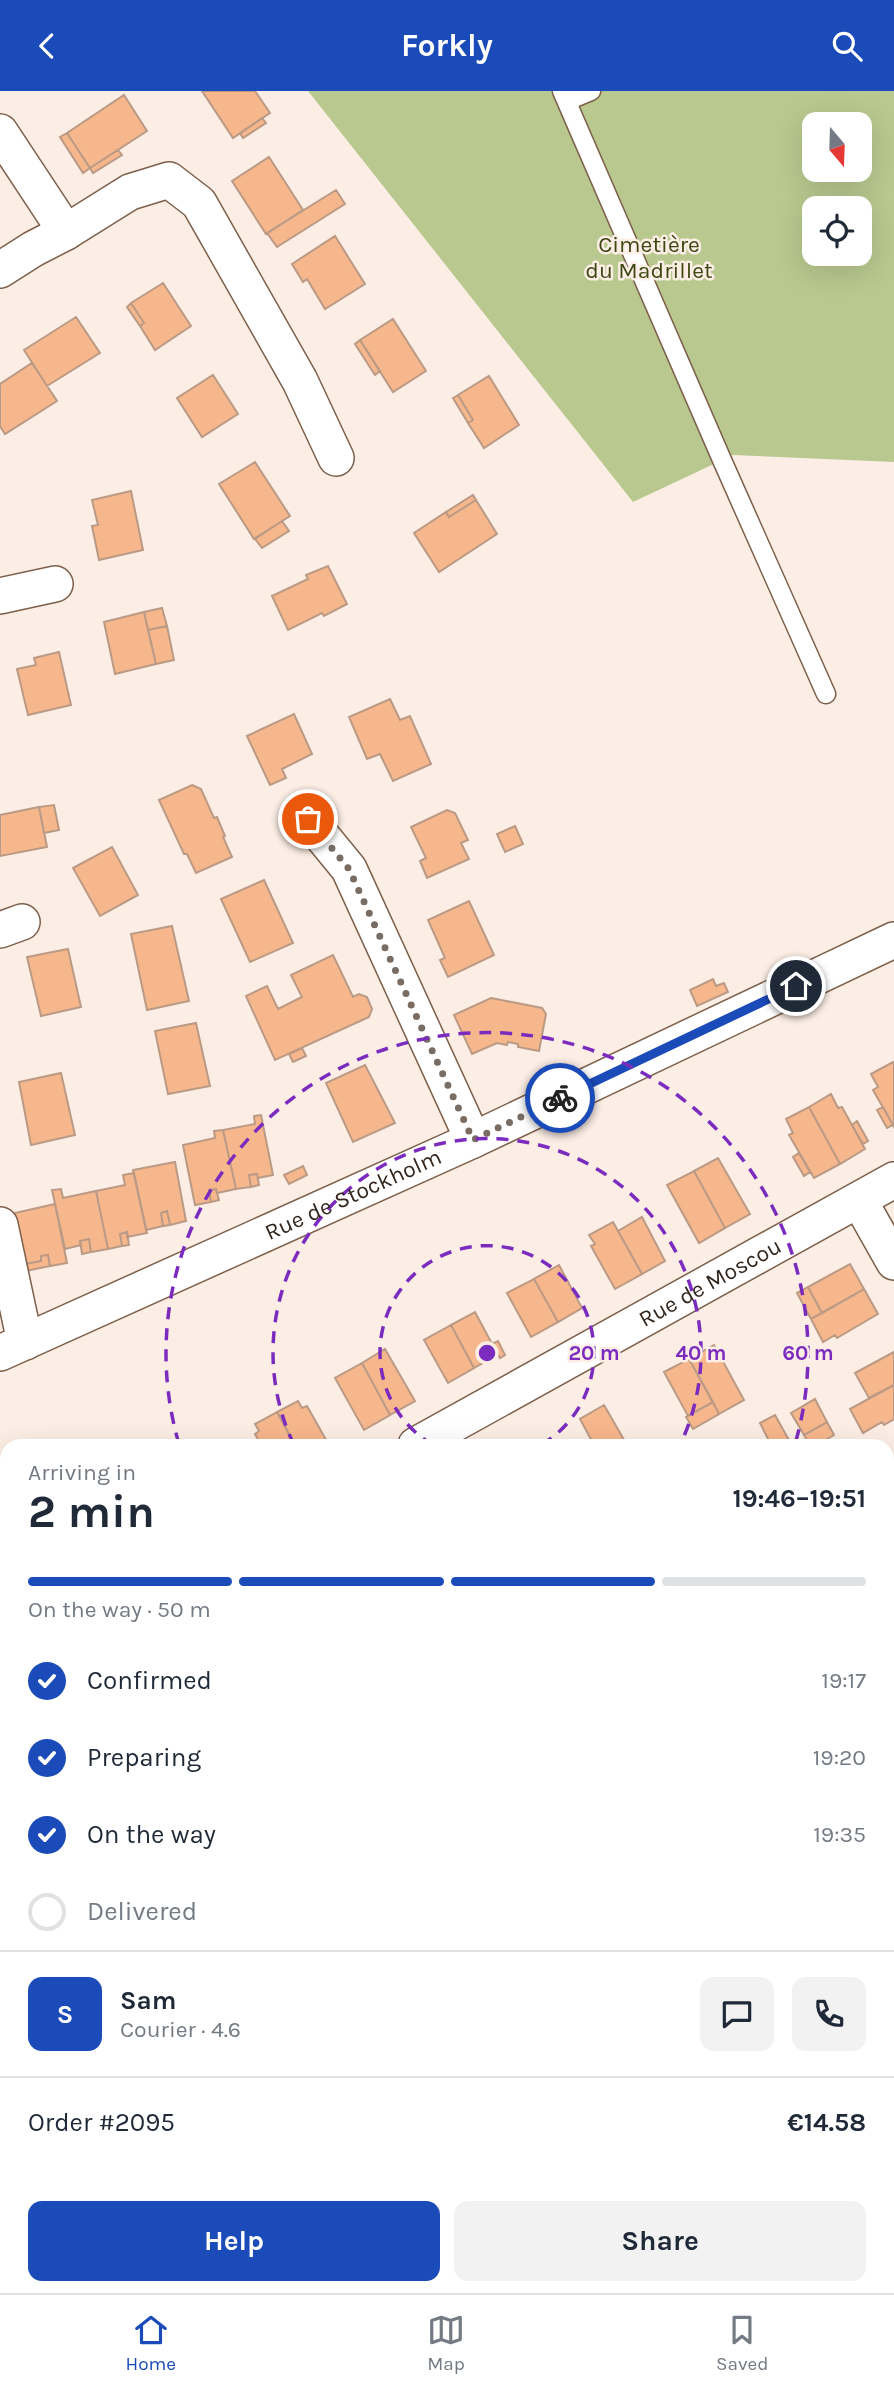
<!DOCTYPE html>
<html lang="en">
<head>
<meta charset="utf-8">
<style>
  body { margin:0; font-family:Karla,sans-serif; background:#f2f2f3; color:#1f2937; height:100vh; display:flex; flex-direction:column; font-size:26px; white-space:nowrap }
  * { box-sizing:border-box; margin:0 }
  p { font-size:23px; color:#747a83 }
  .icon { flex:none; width:38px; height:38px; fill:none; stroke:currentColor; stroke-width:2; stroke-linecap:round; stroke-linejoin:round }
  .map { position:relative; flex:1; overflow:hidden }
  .details { position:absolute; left:0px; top:1348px; width:894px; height:856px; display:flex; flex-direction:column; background:#fff; border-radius:21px 21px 0 0; box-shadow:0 7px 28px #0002 }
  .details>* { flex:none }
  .needle { width:46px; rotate:161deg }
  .buttons { position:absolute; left:802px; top:21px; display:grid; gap:14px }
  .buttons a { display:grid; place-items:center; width:70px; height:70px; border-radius:14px; background:#fff; box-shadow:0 7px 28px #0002; font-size:35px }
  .pin { position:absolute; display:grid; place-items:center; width:60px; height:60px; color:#fff; margin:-30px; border:4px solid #fff; border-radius:50%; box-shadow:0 2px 7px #0007 }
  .courier { position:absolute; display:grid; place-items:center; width:70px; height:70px; margin:-35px; border:5px solid #1b4bb8; border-radius:50%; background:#fff; color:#222; box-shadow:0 2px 9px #0007 }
  .overview em { font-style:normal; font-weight:700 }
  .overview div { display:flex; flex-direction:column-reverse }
  .overview { display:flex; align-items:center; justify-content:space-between; height:119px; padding:0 28px }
  h1 { font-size:46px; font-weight:700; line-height:52px }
  .bar { display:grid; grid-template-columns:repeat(4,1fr); gap:10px 7px; align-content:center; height:84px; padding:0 28px }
  .bar i { height:9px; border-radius:5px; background:#e0e1e3 }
  .bar .active { background:#1b4bb8 }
  .bar p { grid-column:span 4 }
  .line { display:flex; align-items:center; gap:18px; padding:0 28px; border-top:2px solid #e0e1e3 }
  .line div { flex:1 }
  .round { display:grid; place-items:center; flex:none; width:74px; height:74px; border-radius:14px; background:#f2f2f3 }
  ol { padding:0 28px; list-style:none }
  li { display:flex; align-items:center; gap:21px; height:77px }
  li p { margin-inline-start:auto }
  li .icon { padding:7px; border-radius:50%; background:#1b4bb8; color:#fff; stroke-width:4 }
  li:last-child { color:#747a83 }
  li i { width:38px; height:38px; border:4px solid #e0e1e3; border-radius:50% }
  .action { display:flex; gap:14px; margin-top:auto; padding:14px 28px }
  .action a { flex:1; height:80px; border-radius:14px; background:#1b4bb8; color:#fff; font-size:28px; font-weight:700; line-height:80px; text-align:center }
  .action a+a { background:#f2f2f3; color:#1f2937 }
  header { display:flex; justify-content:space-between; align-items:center; height:91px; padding:0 28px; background:#1b4bb8; color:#fff; font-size:32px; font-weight:700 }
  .menu { display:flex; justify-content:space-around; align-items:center; height:98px; border-top:2px solid #e0e1e3; background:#fff; font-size:19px; color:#747a83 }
  .menu a { display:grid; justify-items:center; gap:4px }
  .menu .active { color:#1b4bb8 }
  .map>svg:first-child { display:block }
</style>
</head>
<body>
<header><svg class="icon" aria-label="back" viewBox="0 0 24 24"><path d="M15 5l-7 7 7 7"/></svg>Forkly<svg class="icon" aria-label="search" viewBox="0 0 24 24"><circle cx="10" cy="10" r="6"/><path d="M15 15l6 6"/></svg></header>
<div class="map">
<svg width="894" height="2202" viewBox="0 0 894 2202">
  <rect width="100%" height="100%" fill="#fceee5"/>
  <!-- green -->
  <path fill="#b8c88e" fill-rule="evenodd" d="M308,0H894V371L733,364L633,411ZM814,33H859V79H814ZM814,117H859V163H814Z"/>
  <!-- building -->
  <path fill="#f7b78c" stroke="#bb9a85" stroke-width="2" d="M202,0H255L270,22L233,47Z
    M124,4L147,40L90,77L67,42Z
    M262,27L266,32L243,47L240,42Z
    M67,42L90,77L83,82L60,46Z
    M118,59L122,64L93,82L90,77Z
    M269,66L303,119L266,143L232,90Z
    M336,99L345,113L277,156L267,142Z
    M335,145L365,193L325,218L307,188L303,191L292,173Z
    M163,192L191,235L155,259L140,235L144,232L131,212Z
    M131,212L144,232L140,235L127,216Z
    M76,226L100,262L47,295L24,259Z
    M393,228L426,280L393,301L360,249Z
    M360,249L380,280L375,284L355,253Z
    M32,272L57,310L5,343L0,335V293Z
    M213,284L238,323L202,346L177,307Z
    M489,285L519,334L484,357L468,332L473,329L458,304Z
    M458,304L473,329L468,332L453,307Z
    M255,371L290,425L254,448L219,393Z
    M131,400L143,459L99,469L92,435L98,434L92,409Z
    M473,404L476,409L449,426L446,421Z
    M476,409L497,443L439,481L414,442L446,421L449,426Z
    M282,430L289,440L262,457L255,448Z
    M328,475L347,513L324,525L322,522L288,539L272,505L308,488L306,484Z
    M162,517L167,535L148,539L144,521Z
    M144,521L156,573L115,583L104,531Z
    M167,535L174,569L156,573L148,539Z
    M59,561L71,614L28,624L17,578L36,574L34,567Z
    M390,608L400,629L410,625L431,673L393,690L380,663L367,668L349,626Z
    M294,623L312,663L282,678L286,687L270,694L247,645Z
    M192,694L201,698L214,727L217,726L225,745L223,746L232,766L196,782L187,763H184L159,709Z
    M54,714L59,739L44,742L39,716Z
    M39,716L47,756L0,765V724Z
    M447,719L455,722L468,749L461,752L469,768L427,787L420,770L426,767L411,736Z
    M515,735L523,753L505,761L497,743Z
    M112,756L138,804L100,825L73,777Z
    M264,789L293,852L250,871L221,808Z
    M469,810L494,864L448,886L440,869L445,867L428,829Z
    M172,835L189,910L147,919L131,843Z
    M68,858L81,916L41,925L27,866Z
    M333,864L353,906L359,903L367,906L372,918L369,926L275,969L246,905L267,895L278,918L302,906L291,884Z
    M713,888L716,895L724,892L728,901L697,915L690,899Z
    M491,907L542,917L546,923L539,960L518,956V953L508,951L507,954L497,952L472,963L454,924Z
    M196,932L210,995L168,1003L155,940Z
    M302,957L306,965L293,971L289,963Z
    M893,971L894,972V1036L873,999L878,996L871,983Z
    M365,974L395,1032L353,1051L326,992Z
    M61,982L75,1044L31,1054L19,991Z
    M831,1003L838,1017L842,1016L865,1058L840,1073L809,1016Z
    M809,1016L840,1073L814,1087L789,1044L793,1042L786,1028Z
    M883,1016L893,1034L887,1037L877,1019Z
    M261,1024L273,1084L258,1087L257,1083L249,1084L251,1096L236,1098L223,1039L255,1033L254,1025Z
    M857,1030L868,1050L863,1053L852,1034Z
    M223,1039L236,1098L217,1102L216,1098L209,1099L211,1111L195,1114L183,1054L215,1047L214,1040Z
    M799,1062L810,1081L804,1085L793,1066Z
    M718,1067L750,1123L725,1137L694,1080Z
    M175,1071L186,1130L170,1134L167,1120L161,1122L163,1135L146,1139L133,1079Z
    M303,1075L307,1084L289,1093L284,1084Z
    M694,1080L725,1137L699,1152L667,1094Z
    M134,1082L147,1142L127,1146V1141L120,1143L122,1155L108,1158L96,1100L125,1094L123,1084Z
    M257,1083L259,1094L251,1096L249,1084Z
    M61,1098L63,1107L96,1100L108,1158L91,1161L89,1148L80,1150L81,1154L65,1158L52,1099Z
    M216,1098L219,1109L211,1111L209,1099Z
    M55,1113L67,1172L50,1175L48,1164L41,1165V1170L25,1173L15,1122Z
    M167,1120L170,1134L163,1135L161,1122Z
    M642,1126L665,1170L642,1183L618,1140Z
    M613,1131L642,1183L615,1198L591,1155L595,1153L589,1144Z
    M127,1141L129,1154L122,1155L120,1143Z
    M89,1148L91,1161L82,1163L80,1150Z
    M48,1164L50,1175L26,1180L25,1173L41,1170V1165Z
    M850,1173L864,1198L822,1222L808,1196Z
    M559,1174L582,1217L558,1231L534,1188Z
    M534,1188L558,1231L531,1246L507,1202Z
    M808,1196L822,1222L811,1228L797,1202Z
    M864,1198L878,1223L837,1247L835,1244L823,1251L811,1228Z
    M475,1221L498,1264L474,1277L451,1234Z
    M451,1234L474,1277L448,1292L424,1249Z
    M498,1250L505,1264L500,1267L492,1253Z
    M714,1254L744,1309L719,1323L689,1268Z
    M385,1258L415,1310L390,1324L362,1272Z
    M894,1261V1294L869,1307L855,1282Z
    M689,1268L713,1311L688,1325L664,1281Z
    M362,1272L390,1324L364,1339L335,1287Z
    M894,1294V1328L884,1334L882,1331L863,1342L850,1318Z
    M815,1308L827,1331L804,1344L791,1322Z
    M298,1310L302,1317L307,1315L329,1354H295L277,1321Z
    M713,1311L719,1323L693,1338L686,1326Z
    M604,1314L627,1354H594L580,1328Z
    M277,1321L295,1354H261L255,1343L259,1340L255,1333Z
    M775,1324L790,1351L785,1354H771L760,1332Z
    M827,1331L834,1344L817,1354H810L804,1344Z
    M7,1466V1494L0,1481V1470Z
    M0,1481L7,1494V1538L0,1542Z
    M894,1618V1651L887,1654V1622Z
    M7,1651V1693L0,1681V1654Z
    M894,1651V1685L889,1687L887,1683V1654Z
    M0,1681L7,1693V1708L0,1711Z
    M7,1708V1723L0,1727V1711Z
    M891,1865L894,1871V1896L887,1900V1867Z
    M894,1896V1934L887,1938V1900Z
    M0,1911L7,1924V1935L0,1939Z
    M892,1970L894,1974V2001L887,1988V1972Z
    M121,2196H172L162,2202H125Z
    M303,2196H358L348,2202H306Z
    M358,2196H374L377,2202H348Z
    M494,2196H529L532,2202H484Z
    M529,2196H546L548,2200L532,2202Z
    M711,2196H745L748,2202H714Z
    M745,2196H777L780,2202H748Z"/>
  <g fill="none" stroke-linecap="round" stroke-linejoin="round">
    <defs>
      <path id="lane" d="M562,0L722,369L826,603
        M567,10L591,0"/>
      <g id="street">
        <path d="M0,41L66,141L33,158L0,179"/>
        <path d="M66,141L130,101L169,89L199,112L300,290L336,367"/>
        <path d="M0,505L55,493"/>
        <path d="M308,728L349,778L473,1049"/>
        <path d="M0,839L22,831"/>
        <path d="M859,1109L894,1171"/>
        <path d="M0,1134L25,1251"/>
        <path id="s1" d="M0,1262L473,1049L894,849"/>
        <path id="s2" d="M416,1354L894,1089"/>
        <path d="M0,1585L7,1581"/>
        <path d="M887,1767L894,1778"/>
        <path d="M0,2072L7,2084"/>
        <path d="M71,2196L74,2202"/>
        <path d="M418,2196L422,2202"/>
      </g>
    </defs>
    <!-- lane casing -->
    <use href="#lane" stroke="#7d5f4a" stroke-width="21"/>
    <!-- street casing -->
    <use href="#street" stroke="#7d5f4a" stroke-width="38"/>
    <!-- lane -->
    <use href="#lane" stroke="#fff" stroke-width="18"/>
    <!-- street -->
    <use href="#street" stroke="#fff" stroke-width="35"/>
  </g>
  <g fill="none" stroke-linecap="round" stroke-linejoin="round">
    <!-- done -->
    <path stroke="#796c63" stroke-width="7" stroke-dasharray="0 12.6" d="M308,728L349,778L473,1049L560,1007"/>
    <!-- route -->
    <path stroke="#1b4bb8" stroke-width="9" d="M560,1007L796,895"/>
  </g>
  <!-- distance rings -->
  <g fill="none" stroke="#7b2cbf" stroke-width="3.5" stroke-dasharray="12 9">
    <path d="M433 1354A107 107 0 1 1 541 1354"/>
    <path d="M294 1354A214 214 0 1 1 680 1354"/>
    <path d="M179 1353A321 321 0 1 1 795 1353"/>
  </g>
  <g text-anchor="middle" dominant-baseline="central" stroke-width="5" stroke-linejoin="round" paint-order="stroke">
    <!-- park labels -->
    <g font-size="23" fill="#3c4714" stroke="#fceee5">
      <text x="649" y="153">Cimetière<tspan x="649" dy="26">du Madrillet</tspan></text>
    </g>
    <!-- street labels -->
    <g font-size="23" fill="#33261d" stroke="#fceee5">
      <text stroke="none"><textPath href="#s1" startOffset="387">Rue de Stockholm</textPath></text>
      <text stroke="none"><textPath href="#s2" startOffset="336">Rue de Moscou</textPath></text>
    </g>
  </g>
  <circle cx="487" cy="1262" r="10" fill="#7b2cbf" stroke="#fceee5" stroke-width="3.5"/>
  <g font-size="21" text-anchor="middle" font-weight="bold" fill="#7b2cbf" stroke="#fceee5" stroke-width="5" stroke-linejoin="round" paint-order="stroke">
    <text x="594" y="1269">20 m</text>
    <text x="701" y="1269">40 m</text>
    <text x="808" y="1269">60 m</text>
  </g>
</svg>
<div class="buttons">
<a><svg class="needle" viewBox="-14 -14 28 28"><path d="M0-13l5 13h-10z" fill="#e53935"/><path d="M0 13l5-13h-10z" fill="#747a83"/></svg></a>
<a><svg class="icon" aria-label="locate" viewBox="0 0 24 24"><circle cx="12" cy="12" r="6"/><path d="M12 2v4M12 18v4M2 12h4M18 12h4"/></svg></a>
</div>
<div class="pin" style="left:308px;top:728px;background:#ea580c"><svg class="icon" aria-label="bag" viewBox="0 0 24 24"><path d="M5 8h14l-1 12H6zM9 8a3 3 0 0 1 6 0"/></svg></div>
<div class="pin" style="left:796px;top:895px;background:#1f2937"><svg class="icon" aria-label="home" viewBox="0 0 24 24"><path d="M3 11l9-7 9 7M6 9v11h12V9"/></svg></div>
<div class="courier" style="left:560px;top:1007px"><svg class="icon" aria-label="bike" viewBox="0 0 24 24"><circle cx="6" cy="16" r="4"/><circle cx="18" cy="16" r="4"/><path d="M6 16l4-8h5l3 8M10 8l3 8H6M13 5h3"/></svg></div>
<section class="details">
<div class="overview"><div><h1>2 min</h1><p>Arriving in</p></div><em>19:46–19:51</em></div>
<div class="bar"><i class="active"></i><i class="active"></i><i class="active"></i><i></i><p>On the way · 50 m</p></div>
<ol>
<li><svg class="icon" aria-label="check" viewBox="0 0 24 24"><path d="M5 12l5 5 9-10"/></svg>Confirmed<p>19:17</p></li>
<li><svg class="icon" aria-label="check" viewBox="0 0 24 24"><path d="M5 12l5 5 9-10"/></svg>Preparing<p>19:20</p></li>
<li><svg class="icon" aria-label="check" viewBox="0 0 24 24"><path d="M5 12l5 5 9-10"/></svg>On the way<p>19:35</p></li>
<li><i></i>Delivered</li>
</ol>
<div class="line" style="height:126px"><b class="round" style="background:#1b4bb8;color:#fff">S</b><div><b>Sam</b><p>Courier · 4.6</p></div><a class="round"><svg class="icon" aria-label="chat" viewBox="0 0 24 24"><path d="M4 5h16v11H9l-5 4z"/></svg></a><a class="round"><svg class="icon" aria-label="phone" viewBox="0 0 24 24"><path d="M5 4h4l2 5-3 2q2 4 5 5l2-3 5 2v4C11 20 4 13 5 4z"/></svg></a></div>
<div class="line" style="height:91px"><div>Order #2095</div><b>€14.58</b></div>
<div class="action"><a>Help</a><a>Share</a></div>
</section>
</div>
<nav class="menu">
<a class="active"><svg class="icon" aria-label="home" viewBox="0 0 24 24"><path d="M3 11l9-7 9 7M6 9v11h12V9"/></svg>Home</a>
<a><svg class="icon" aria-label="map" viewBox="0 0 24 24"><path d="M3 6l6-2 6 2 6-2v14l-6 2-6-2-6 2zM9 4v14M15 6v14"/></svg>Map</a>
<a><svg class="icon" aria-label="saved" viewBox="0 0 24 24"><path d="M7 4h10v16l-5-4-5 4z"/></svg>Saved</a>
</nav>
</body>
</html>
